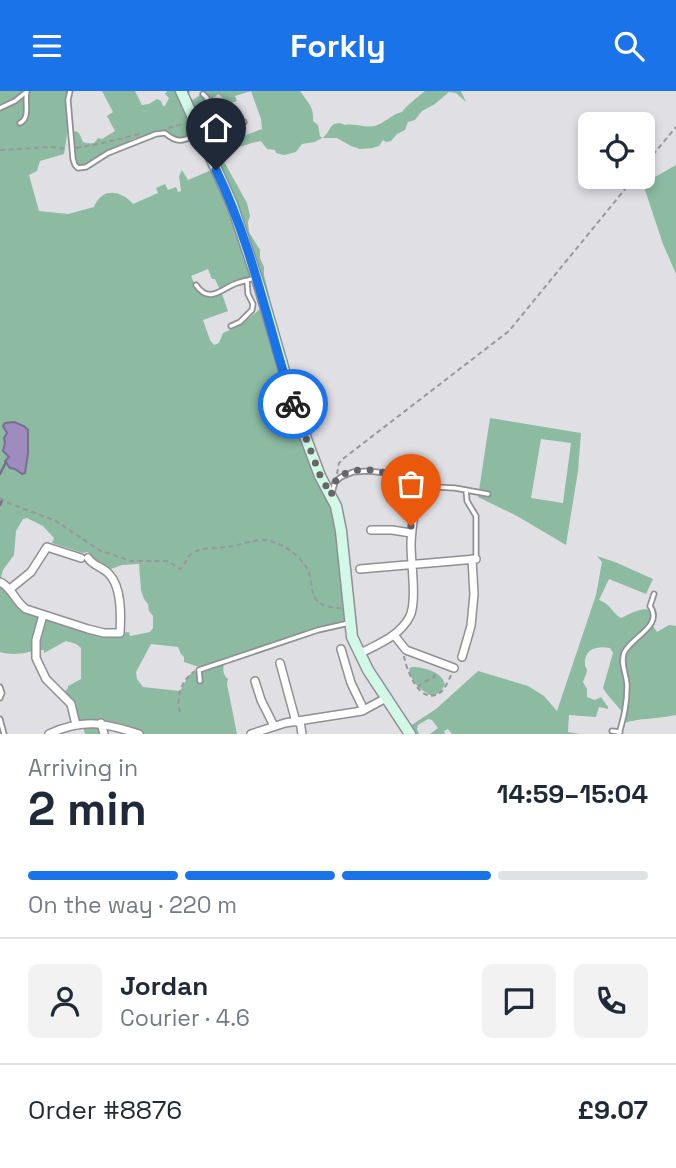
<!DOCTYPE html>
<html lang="en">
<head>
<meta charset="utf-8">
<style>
  body { margin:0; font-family:"Space Grotesk",sans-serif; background:#f2f2f3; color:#1f2937; height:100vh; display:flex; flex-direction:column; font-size:26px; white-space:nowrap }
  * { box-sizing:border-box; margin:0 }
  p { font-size:23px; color:#747a83 }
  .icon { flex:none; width:38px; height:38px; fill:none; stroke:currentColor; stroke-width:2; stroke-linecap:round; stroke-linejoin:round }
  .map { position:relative; height:643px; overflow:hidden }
  .sheet { display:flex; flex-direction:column; background:#fff; flex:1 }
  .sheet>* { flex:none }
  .tools { position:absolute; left:578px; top:21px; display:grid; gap:14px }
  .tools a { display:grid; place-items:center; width:77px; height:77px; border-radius:10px; background:#fff; box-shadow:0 4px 10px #0003; font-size:35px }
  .pin { position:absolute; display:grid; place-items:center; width:60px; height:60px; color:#fff; margin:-72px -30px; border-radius:50% 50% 50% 0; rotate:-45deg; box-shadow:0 0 7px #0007 }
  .pin .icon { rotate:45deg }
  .courier { position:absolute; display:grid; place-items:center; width:70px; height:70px; margin:-35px; border:5px solid #1a73e8; border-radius:50%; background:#fff; color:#222; box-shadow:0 2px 9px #0007 }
  .headline em { font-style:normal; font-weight:700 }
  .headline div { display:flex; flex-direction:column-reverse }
  .headline { display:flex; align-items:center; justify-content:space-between; height:119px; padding:0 28px }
  h1 { font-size:46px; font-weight:700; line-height:52px }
  .bar { display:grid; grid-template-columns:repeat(4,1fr); gap:10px 7px; align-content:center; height:84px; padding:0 28px }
  .bar i { height:9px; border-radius:5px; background:#e0e1e3 }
  .bar .on { background:#1a73e8 }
  .bar p { grid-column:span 4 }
  .line { display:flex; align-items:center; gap:18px; padding:0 28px; border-top:2px solid #e0e1e3 }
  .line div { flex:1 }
  .round { display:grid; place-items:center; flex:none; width:74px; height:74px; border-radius:10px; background:#f2f2f3 }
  header { display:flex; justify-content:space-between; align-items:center; height:91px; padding:0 28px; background:#1a73e8; color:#fff; font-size:32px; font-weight:700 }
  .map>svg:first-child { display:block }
</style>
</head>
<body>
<header><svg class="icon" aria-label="menu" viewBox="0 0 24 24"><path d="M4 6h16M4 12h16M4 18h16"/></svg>Forkly<svg class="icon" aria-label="search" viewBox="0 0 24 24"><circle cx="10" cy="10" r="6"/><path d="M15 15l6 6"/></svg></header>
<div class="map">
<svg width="676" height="643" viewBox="0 0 676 643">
  <rect width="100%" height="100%" fill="#e0dfe4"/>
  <!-- green -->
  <path fill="#8cbba2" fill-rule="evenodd" d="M0,0H70L69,32L64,63L40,70L37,80L29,84L39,120L68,123L94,116C102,96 121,99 133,113L158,102L156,97L165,93L168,99L176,96L178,101L181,100L179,85L182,79L188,89L216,77L203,48L213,44L220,58L225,54L229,46L246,44L262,38L261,28L251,0L235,5L237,10L231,12L239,33L229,37L225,28L230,26L222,6L218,3C210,11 201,18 193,26L200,42L179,50L163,42L138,50L136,47L129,50L128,54L108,62L86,76L78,77L75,74L71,42L74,40L78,41C85,50 78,53 94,52L98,47L102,48L115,40L107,25L113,21L102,0H135L142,14L149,13L157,8L161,10L163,15H165L169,7L165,3L167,0H190L189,5L193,9L200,4L205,3L204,0H300C308,12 314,15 313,30L318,34L320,45L322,47C329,43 328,37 334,33L340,32L345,34C354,32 365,37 375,35C385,32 392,23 402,21C408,13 417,7 425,0H461L466,11L456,2L449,1L435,13L422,20L415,29L408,31L405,39L397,43L391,50L386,51L383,49L379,55L372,57L360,58L351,55L337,47H322L315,51L302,53L296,61L284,64L276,62L275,59L267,58L261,50C248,52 237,59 224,56L220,60L222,67L247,112L250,125L248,131L249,141L260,159V167L264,176V184L270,208V211L265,215L289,300L333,408L349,532L337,534L221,572L224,574C222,579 224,585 228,588L227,593L237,643H139L105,633L104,643H85L82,633L77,634L74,621L61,604L68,597V595L81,588V557L76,553L66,550L44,562V559C27,560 18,566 0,561V491L18,512L112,543L129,541L130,545L150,541L153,537V525L149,520L148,513L144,508L141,499L139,473L122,474L111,478L91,468L88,461L83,462L52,452L54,447L43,435L27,427L23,428L16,440L14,464L3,479L0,490ZM208,178L212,188H215L220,199L239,189L256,185L265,214L239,235L223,242L219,252L214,254L210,249L203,229L228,220L222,203C203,209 198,201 191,185ZM14,331L28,339L26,378L25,382L22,383L15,378L10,377L5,370L9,367C2,359 5,356 4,347L7,344L6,338L7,332ZM151,553L178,556L181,563L184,566V571L199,576L200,578L189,584L180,600L143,596L137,588L136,581Z
    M676,74V183L663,153L643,93Z
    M490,327L581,342L578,380L566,454L517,425L478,406ZM541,348L571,352L563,412L531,407Z
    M597,465L615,471L653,488L646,503L609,488L599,509C612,514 611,521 621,527C630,523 641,516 650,519L652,524L651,532L657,541L669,534L676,535V624C658,628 640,627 623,632V622L607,603L603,597L613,562L610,557C598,555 584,557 585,574C585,576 587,577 587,579C587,583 584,587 583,591L587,598V606L595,609L601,606L608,616V618L599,616L596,626L569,624L568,641L580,643H452L448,638L444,640L445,643H430L438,637L432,629L428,628L418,634L417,638L419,643H411L407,637L436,618L478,580L528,595L544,605L557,620L596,504L602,471Z
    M412,576C424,576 443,581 445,594L439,602L432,605C421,600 410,590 409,578Z"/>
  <!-- water -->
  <path fill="#9f8cbf" stroke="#7a6d91" stroke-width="2" d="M14,331L24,335L28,339V362L25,382L22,383L15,378L10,377L5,370L9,366L3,360L5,352L4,347L7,342L3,335L5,332Z"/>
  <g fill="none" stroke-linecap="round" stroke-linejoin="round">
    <!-- stream -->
    <path stroke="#7a6d91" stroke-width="2.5" d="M0,383L6,371
      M0,414L2,409"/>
    <defs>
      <path id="lane" d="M70,0L68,9L73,68L75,74L78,77L86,76L108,62L156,43L165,42C178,53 183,50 198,43
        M0,17L15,10L25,2
        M194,25L207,11V7L203,3
        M20,32C31,27 24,10 27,0
        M205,48L244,31
        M196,194C210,214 222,197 237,192C243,190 249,189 254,187
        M231,235L240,231L252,219L253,213L248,203L247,190
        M466,399L467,410L476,425V466
        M332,402L335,391L341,386L353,381L368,380L386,382L405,392L416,395L455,397L488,403
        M200,590L199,579L318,539L349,532
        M0,596L2,602L0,607
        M0,628L4,643
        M612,640L620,641
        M619,643C624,625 627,614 627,595C627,584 620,573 624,562C631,546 664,535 650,515L654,503"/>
      <path id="street" d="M371,439H392L411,442
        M360,478L476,468
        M0,491C12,496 15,511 26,518L88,538L104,542H120C121,525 122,496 109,483C103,476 93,475 88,467
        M10,498L31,481L47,456L81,467
        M43,524L36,549V567L46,588L71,613L76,634
        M394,544L406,559L454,577
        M341,558L351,592L364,619
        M359,563C378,553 400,545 410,525C417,510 411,472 411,454C411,443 413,433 414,422C415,413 414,404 416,395
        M462,566L471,535L474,503L472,468
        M280,572L296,631
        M255,590L261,609L274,635
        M300,630L302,643
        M101,632L104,643
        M49,643C83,627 105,632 139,643
        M251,643L285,632L362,620L386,607"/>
      <path id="secondary" d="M181,0L232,113L260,197L296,321L320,385L336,415L341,440L352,546L368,579L410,643"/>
    </defs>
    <!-- lane casing -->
    <use href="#lane" stroke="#908f94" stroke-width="7"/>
    <!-- street casing -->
    <use href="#street" stroke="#908f94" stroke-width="10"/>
    <!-- secondary casing -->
    <use href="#secondary" stroke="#908f94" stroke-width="13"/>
    <!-- path -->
    <path stroke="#98979b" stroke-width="2" stroke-dasharray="5 3.5" stroke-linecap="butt" d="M168,37L186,32
      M76,57L103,52L139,43
      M0,59L52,56L67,58
      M642,77L676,36
      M337,383L339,372L344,367L509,240L635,86
      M0,407L6,411L56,430L99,459L131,470H168L180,478C186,473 187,465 194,461C202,457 217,457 226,456C238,455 251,449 263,449C279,450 295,461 304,473C319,491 300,516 341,517
      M404,565C406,578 419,613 438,603C444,600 448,591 451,584
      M418,596L422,592L434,586L436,580
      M180,621C175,606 182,588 195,580"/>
    <!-- lane -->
    <use href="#lane" stroke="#fff" stroke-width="3.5"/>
    <!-- street -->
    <use href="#street" stroke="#fff" stroke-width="7"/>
    <!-- secondary -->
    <use href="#secondary" stroke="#d2f9e7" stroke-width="10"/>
  </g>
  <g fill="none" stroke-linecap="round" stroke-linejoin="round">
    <!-- done -->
    <path stroke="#666568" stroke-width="7" stroke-dasharray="0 12.6" d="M293,313L320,384L331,404C333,399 334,392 337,388C347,377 372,377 385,382C396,385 404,393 415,395C413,409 414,422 411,435"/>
    <!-- route -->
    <path stroke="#1a73e8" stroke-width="9" d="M216,79C252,153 268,235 293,313"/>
  </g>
</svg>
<div class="tools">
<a><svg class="icon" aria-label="locate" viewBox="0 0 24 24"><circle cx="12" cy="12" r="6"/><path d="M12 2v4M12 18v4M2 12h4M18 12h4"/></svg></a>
</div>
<div class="pin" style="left:411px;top:435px;background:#ea580c"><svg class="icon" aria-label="bag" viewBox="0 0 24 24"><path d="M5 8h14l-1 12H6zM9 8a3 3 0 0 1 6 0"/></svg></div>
<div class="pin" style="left:216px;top:79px;background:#1f2937"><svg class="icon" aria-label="home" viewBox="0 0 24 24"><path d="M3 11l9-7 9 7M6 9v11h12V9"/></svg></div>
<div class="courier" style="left:293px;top:313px"><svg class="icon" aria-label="bike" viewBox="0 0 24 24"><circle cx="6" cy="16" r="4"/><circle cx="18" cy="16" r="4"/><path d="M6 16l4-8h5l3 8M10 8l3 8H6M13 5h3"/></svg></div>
</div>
<section class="sheet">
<div class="headline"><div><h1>2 min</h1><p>Arriving in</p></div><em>14:59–15:04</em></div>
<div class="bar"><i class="on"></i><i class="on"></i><i class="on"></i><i></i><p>On the way · 220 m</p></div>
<div class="line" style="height:126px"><a class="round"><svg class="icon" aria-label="person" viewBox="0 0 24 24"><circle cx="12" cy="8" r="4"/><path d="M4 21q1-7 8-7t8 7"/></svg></a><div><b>Jordan</b><p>Courier · 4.6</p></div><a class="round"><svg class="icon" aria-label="chat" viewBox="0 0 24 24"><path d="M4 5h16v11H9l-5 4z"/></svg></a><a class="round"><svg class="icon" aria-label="phone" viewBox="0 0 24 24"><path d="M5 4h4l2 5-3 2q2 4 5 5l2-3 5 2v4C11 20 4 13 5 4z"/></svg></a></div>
<div class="line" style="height:91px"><div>Order #8876</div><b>£9.07</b></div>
</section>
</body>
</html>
